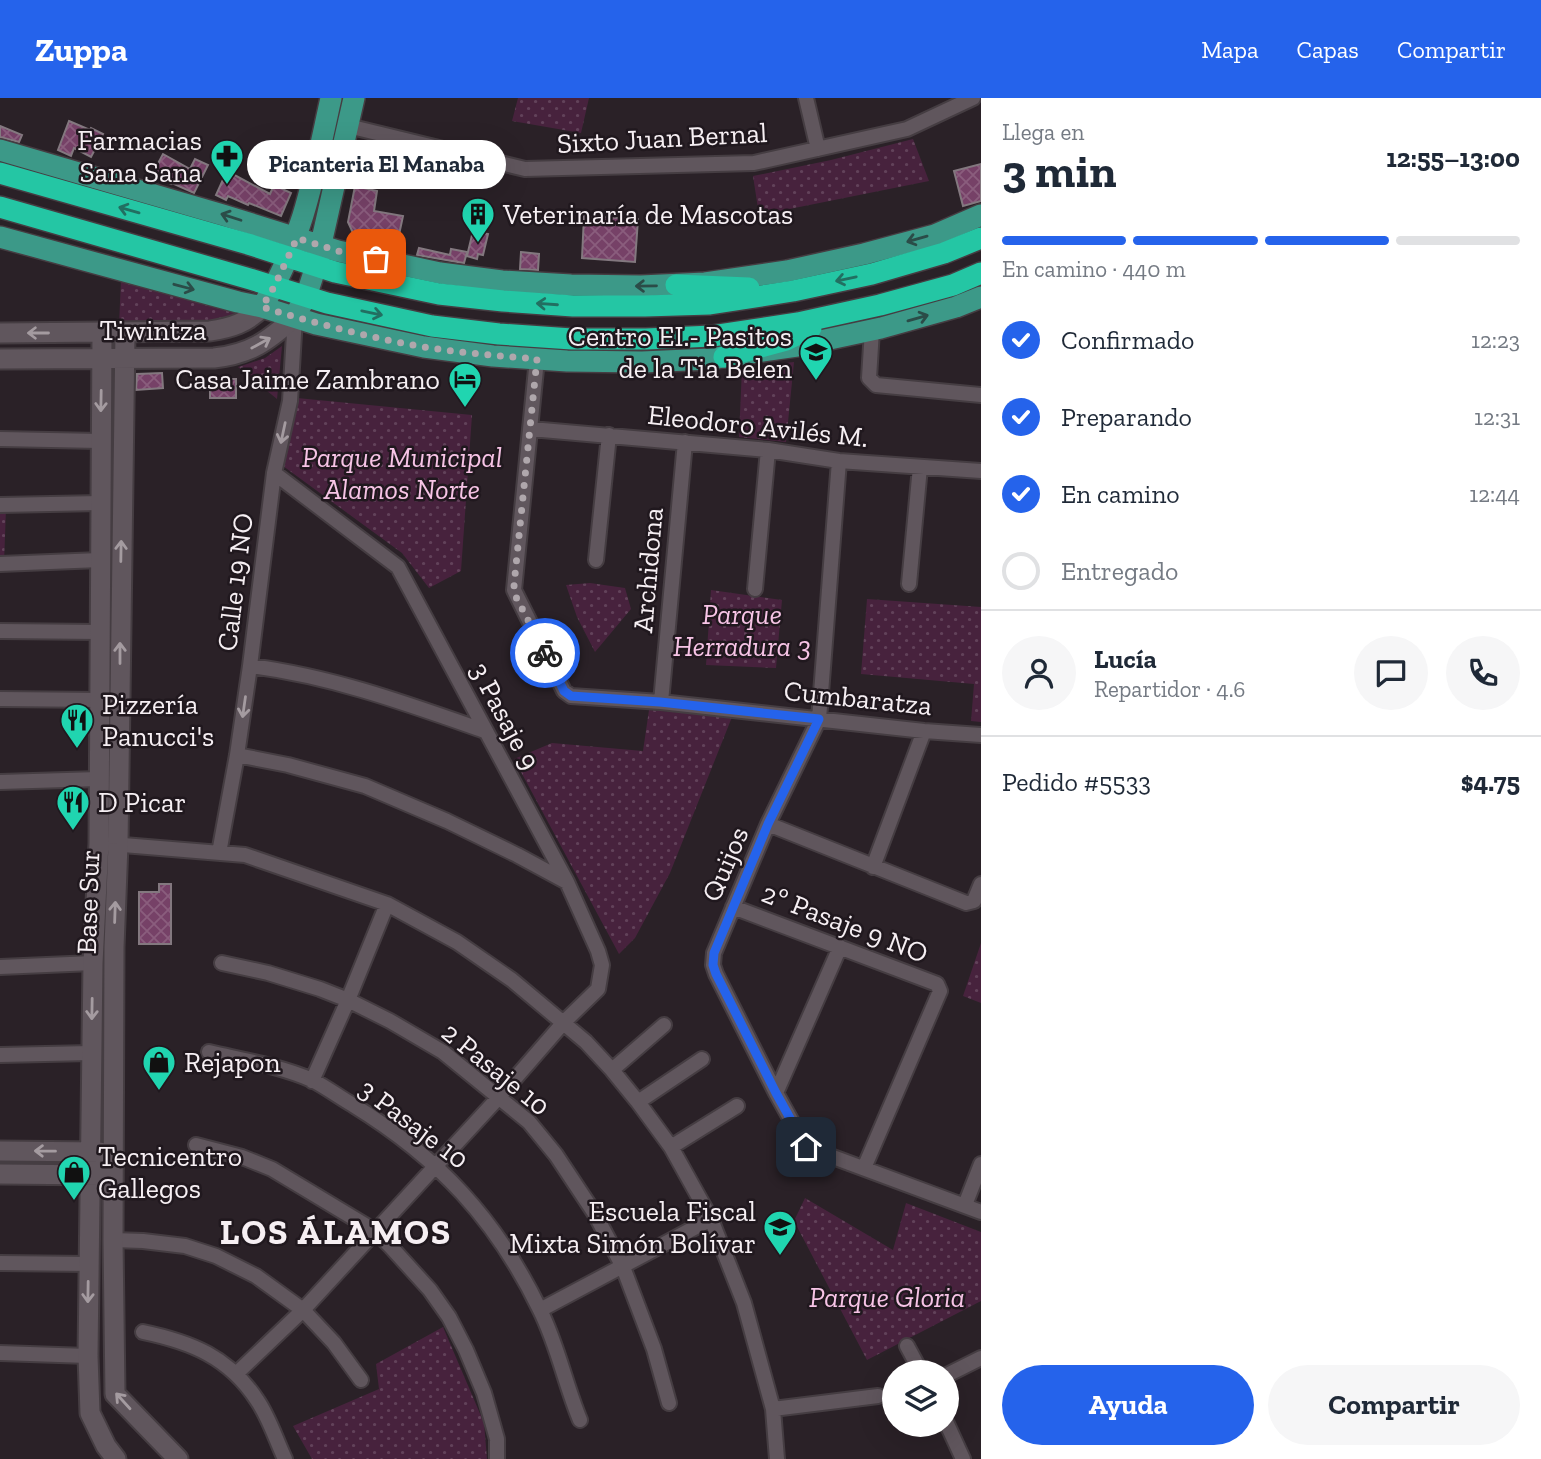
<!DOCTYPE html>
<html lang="es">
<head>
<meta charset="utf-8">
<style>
  body { margin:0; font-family:"Zilla Slab",serif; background:#f6f6f7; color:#1f2937; height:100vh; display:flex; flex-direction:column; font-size:26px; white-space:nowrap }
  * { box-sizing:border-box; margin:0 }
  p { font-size:23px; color:#747a83 }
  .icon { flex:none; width:38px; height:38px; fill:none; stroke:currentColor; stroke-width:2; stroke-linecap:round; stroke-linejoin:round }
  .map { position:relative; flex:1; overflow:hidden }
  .sheet { display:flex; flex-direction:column; background:#fff; width:560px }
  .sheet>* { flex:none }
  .controls { position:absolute; left:882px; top:1262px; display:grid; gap:14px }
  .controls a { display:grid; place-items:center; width:77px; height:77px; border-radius:50%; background:#fff; box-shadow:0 7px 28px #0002; font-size:35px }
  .pin { position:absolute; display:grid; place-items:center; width:60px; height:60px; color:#fff; margin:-30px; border-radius:14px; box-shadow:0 4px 10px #0006 }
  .courier { position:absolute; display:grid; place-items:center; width:70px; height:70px; margin:-35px; border:5px solid #2563eb; border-radius:50%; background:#fff; color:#222; box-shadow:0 2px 9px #0007 }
  .bubble { position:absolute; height:49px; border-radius:24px; background:#fff; box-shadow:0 7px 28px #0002; font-size:23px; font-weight:700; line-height:49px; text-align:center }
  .summary em { font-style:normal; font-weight:700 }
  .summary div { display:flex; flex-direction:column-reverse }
  .summary { display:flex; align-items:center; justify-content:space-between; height:119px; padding:0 21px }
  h1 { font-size:46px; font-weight:700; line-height:52px }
  .bar { display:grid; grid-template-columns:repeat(4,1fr); gap:10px 7px; align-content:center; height:84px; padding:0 21px }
  .bar i { height:9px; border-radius:5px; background:#e0e1e3 }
  .bar .on { background:#2563eb }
  .bar p { grid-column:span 4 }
  .line { display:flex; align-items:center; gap:18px; padding:0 21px; border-top:2px solid #e0e1e3 }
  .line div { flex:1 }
  .round { display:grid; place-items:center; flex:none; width:74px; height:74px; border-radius:37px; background:#f6f6f7 }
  ol { padding:0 21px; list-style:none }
  li { display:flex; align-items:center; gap:21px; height:77px }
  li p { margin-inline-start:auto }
  li .icon { padding:7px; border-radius:50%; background:#2563eb; color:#fff; stroke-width:4 }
  li:last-child { color:#747a83 }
  li i { width:38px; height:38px; border:4px solid #e0e1e3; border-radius:50% }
  .primary-button { display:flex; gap:14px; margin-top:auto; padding:14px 21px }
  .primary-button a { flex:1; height:80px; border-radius:42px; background:#2563eb; color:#fff; font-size:28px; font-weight:700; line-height:80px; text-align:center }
  .primary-button a+a { background:#f6f6f7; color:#1f2937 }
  header { display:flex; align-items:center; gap:42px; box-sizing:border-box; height:98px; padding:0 35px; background:#2563eb; color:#fff }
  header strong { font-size:33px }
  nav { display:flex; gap:38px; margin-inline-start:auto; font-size:24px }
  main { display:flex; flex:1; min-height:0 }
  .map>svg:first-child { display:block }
</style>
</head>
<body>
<header>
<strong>Zuppa</strong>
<nav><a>Mapa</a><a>Capas</a><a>Compartir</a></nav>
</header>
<main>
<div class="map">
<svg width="981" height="1361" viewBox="0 0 981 1361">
  <defs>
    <pattern id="park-dots" width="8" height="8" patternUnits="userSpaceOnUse" patternTransform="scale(1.75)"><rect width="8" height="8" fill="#47223d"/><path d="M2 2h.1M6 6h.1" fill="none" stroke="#62425a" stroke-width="1.8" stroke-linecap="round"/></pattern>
    <pattern id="building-cross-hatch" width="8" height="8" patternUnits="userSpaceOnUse" patternTransform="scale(1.75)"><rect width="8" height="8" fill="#764167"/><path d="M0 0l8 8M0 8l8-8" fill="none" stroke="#8a5d7d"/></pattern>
  </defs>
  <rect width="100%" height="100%" fill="#2a2127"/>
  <!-- park -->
  <path fill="url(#park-dots)" d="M518,0H589L581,35L512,23Z
    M913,41L929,83L759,117L753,78L831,62Z
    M121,182L235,214L231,222L119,227Z
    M282,248L277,301L238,269L265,260Z
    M794,264L786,344L739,339L742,270Z
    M297,300L472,317L461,473L429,490L402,455L283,368Z
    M0,409L6,410L4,466H0Z
    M590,485L625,490L631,511L595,554L577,519L566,487Z
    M711,492L782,502L776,570L706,567Z
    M867,501L981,509V624L971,623L974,586L861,576Z
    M649,612L732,619L670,775L635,840L619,856L514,661L552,645L643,653Z
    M981,845V905L963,898Z
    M805,1100L893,1152L906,1105L981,1134V1203L867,1262L794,1123Z
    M443,1229L484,1325L487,1361H312L293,1328L379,1291L376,1266Z"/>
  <!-- building -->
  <path fill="url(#building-cross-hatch)" stroke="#83787f" stroke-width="2" d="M69,23L90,32L91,30L103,36L91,59L74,50L71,58L58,52Z
    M0,28L22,37L19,44L0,39Z
    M163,56L190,71L195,61L208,67L194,95L172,85L171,86L153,75Z
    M981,66V103L963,108L954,73Z
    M227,73L270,96L274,87L291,95L281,118L249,105L248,107L228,98L226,102L216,97Z
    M355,88L377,93L374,113L403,118L397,146L354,137L348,124Z
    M584,118L638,121L635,164L582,160Z
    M473,133L488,136L483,157L478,156L477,161L467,158Z
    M419,150L450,157L451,151L467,154L464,165L417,157Z
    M521,154L539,156L538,172L520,171Z
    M162,275L163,290L136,292L137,276Z
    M210,281H236V300H210Z
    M159,786H171V846H139V794H159Z"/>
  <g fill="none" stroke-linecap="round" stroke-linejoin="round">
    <defs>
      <path id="street" d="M806,0L818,51
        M348,28L525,71L754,65L907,31L973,0
        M872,232L869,280L876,287L981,297
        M537,261L514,492L564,593L571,598L661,604L924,633L981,637
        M531,331L768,352L839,363L981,373
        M0,341L100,343
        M839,363L819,621L768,726L714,855L713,867L716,876L776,995L806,1049L981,1114
        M0,407L101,405
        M596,462L609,337
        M0,466L100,462
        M909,486L920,369
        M755,491L768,352
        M0,533L100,534
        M250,568C331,578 408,606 485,633
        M0,601L100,602
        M661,604L685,344
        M237,657L288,667L365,688L447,723L517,757L567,784
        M0,684L99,681
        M768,726L966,805L974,803L981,786
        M111,746L245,757L387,806L457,844L512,882L586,944L612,972L638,1004L671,1049L711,1121L744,1205L773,1311L777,1361
        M219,755L237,657L250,568L274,375L290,303L295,219
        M873,769L924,633
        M733,809L937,886L940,893L864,1070
        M222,865L268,875L320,891L348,902L390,923L443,954L529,1024L556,1057L595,1116L623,1169L654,1251L669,1305
        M0,869L93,865
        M209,954C243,962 280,968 312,982C326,989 339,999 353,1007C439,1060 496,1121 540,1212C558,1248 565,1286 580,1322
        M0,957L91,955
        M612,972L664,927
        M312,983L348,902L387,806
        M776,995L840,849
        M638,1004L702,961
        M196,1047L242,1059L272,1071L375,1133L391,1149L430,1192L449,1219L466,1252L484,1295L497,1341V1361
        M671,1049L737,1008
        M965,1107L981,1066
        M113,1142L143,1143L185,1148L216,1158L256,1178L303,1212L334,1245L361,1282
        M0,1165L89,1166
        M540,1212L711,1121
        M143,1234C191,1244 229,1259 257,1302C269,1319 276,1342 285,1361
        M907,1248L921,1274
        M0,1255L88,1258
        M236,1276L303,1212L499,999L564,924L598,891L602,867L598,853L567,784L398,469L274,375
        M947,1277L981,1260
        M773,1311L878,1298
        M947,1326L963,1361"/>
      <path id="secondary" d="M0,235L210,233C230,230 248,225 262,209
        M102,235L99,745L93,865L88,1258L90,1315L106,1348L116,1361
        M125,235L118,746L114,849L113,1142L115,1296L178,1361
        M0,261L214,260C251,256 268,243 295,219
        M0,1053L100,1054
        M0,1076L100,1077"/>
      <path id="primary" d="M0,52L223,117L338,153L440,175L502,183L571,187L641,188L705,185L787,173L864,156L935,137L981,117
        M0,139L238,204L262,209L316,226L424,249L493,258L567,263L642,264L710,261L797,248L881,230L956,209L981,199
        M265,204C304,140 315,72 331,0
        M297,214L306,199L316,168L354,0"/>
      <path id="highway" d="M0,75L248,146L335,174L439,196L503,203L573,208H645L710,206L793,193L872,176L944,155L981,140
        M0,109L250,181L327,205L432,228L499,236L572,241H646L712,238L798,225L880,207L953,187L981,175
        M676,187L749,190
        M724,259L786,242L811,230"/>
    </defs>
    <!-- street casing -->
    <use href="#street" stroke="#453d42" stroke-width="18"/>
    <!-- secondary casing -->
    <use href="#secondary" stroke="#453d42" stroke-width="23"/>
    <!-- primary casing -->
    <use href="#primary" stroke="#453d42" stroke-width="24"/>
    <!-- highway casing -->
    <use href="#highway" stroke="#453d42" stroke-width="24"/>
    <!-- street -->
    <use href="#street" stroke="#60565d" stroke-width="14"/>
    <!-- secondary -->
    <use href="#secondary" stroke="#60565d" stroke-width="19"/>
    <!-- primary -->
    <use href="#primary" stroke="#3c9988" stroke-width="21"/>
    <!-- highway -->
    <use href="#highway" stroke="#24c6a4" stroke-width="21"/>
  </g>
  <!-- one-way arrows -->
  <defs><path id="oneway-shaft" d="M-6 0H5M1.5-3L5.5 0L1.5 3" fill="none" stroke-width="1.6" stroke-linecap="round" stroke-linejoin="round" transform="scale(1.75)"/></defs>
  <g stroke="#226f61">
    <use href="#oneway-shaft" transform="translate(129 112) rotate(-164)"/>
    <use href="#oneway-shaft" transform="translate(846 181) rotate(168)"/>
    <use href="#oneway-shaft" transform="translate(547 206) rotate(-176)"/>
    <use href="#oneway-shaft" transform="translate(372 215) rotate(12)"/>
  </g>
  <g stroke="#2b4c48">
    <use href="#oneway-shaft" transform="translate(231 119) rotate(-162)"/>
    <use href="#oneway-shaft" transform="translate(917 141) rotate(164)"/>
    <use href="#oneway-shaft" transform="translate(646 188) rotate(179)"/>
    <use href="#oneway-shaft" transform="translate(184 189) rotate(15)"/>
    <use href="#oneway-shaft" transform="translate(918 220) rotate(-16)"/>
  </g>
  <g stroke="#a49ba0">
    <use href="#oneway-shaft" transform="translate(38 235) rotate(180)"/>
    <use href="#oneway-shaft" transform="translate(261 245) rotate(-29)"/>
    <use href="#oneway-shaft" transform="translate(101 303) rotate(91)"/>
    <use href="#oneway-shaft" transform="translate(283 335) rotate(102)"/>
    <use href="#oneway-shaft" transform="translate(121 453) rotate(-89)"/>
    <use href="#oneway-shaft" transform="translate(120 555) rotate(-90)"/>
    <use href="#oneway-shaft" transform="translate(244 609) rotate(98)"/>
    <use href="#oneway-shaft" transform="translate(115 814) rotate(-88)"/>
    <use href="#oneway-shaft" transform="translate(92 911) rotate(91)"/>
    <use href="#oneway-shaft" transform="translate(45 1053) rotate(-179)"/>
    <use href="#oneway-shaft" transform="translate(88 1194) rotate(91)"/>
    <use href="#oneway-shaft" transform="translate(123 1303) rotate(-132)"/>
  </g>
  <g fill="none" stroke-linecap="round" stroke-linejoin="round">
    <!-- done -->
    <path stroke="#afa7ac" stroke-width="7" stroke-dasharray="0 12.6" d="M376,161L338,153L297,140L274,189L262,209C315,225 370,240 424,249C462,255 499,258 537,261L514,487L515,497L545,555"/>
    <!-- route -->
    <path stroke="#2563eb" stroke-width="9" d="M545,555L564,593L571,598L660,604L819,621L768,726L714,855L713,867L716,876L776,995L806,1049"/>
  </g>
  <!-- icons -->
  <defs>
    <symbol id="pharmacy-pin" viewBox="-11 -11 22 30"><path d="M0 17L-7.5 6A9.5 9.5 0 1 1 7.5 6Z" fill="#20d5b0" stroke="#20181e"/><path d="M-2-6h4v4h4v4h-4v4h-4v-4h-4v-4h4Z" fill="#111"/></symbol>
    <symbol id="building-pin" viewBox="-11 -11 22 30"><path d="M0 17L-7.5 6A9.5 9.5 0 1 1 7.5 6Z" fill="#20d5b0" stroke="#20181e"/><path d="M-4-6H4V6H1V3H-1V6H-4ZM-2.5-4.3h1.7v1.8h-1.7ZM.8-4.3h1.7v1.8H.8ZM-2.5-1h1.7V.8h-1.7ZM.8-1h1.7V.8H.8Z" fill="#111"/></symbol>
    <symbol id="school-pin" viewBox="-11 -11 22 30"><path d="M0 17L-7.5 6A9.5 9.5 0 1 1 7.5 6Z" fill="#20d5b0" stroke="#20181e"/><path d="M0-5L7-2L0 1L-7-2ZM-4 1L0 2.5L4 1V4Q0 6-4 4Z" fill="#111"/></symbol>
    <symbol id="hotel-pin" viewBox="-11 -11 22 30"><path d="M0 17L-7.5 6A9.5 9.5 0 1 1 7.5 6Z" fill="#20d5b0" stroke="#20181e"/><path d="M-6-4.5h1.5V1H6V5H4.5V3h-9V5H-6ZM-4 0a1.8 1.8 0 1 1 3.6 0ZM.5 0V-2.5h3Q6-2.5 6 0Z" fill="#111"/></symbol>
    <symbol id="restaurant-pin" viewBox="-11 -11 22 30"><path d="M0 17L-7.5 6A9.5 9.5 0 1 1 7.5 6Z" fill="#20d5b0" stroke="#20181e"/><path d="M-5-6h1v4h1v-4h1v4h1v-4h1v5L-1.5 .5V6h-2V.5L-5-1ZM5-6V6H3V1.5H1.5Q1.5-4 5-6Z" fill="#111"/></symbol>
    <symbol id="shop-pin" viewBox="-11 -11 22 30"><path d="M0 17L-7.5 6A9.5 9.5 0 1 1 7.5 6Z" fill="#20d5b0" stroke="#20181e"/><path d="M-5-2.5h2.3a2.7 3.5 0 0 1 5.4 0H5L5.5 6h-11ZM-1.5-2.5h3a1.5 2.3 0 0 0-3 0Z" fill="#111"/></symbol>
  </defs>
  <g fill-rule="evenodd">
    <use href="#pharmacy-pin" x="208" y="39" width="38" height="52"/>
    <use href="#building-pin" x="459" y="97" width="38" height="52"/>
    <use href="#school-pin" x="797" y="235" width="38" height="52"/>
    <use href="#hotel-pin" x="446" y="262" width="38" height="52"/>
    <use href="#restaurant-pin" x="58" y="603" width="38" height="52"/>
    <use href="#restaurant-pin" x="54" y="685" width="38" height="52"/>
    <use href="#shop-pin" x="140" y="945" width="38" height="52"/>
    <use href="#shop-pin" x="55" y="1055" width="38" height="52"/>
    <use href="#school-pin" x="761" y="1110" width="38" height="52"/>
  </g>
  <g text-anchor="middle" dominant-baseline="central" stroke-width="5" stroke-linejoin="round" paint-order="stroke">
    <!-- street labels -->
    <g font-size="28" fill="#f6eff3" stroke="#20181e">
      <text transform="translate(662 40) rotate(-3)">Sixto Juan Bernal</text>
      <text x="153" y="232">Tiwintza</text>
      <text transform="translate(758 328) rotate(6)">Eleodoro Avilés M.</text>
      <text transform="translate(648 472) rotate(-85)">Archidona</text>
      <text transform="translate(235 484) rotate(-83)">Calle 19 NO</text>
      <text transform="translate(858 600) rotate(6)">Cumbaratza</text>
      <text transform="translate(505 618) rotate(62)">3 Pasaje 9</text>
      <text transform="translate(725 766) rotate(-67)">Quijos</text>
      <text transform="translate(88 804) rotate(-88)">Base Sur</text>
      <text transform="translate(845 825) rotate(21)">2º Pasaje 9 NO</text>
      <text transform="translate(496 971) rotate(39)">2 Pasaje 10</text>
      <text transform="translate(414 1026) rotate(37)">3 Pasaje 10</text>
    </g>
    <!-- poi labels -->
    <g font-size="28" fill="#f6eff3" stroke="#20181e" text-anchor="start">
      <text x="202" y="42" text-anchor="end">Farmacias<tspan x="202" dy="32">Sana Sana</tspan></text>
      <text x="503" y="116">Veterinaría de Mascotas</text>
      <text x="792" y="238" text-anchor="end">Centro EI.- Pasitos<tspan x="792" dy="32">de la Tia Belen</tspan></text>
      <text x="440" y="281" text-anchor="end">Casa Jaime Zambrano</text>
      <text x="102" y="606">Pizzería<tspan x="102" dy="32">Panucci's</tspan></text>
      <text x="98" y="704">D Picar</text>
      <text x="184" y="964">Rejapon</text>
      <text x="98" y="1058">Tecnicentro<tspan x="98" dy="32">Gallegos</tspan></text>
      <text x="756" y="1113" text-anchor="end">Escuela Fiscal<tspan x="756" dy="32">Mixta Simón Bolívar</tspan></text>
    </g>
    <!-- park labels -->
    <g font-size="28" font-style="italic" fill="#f7c4e6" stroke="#20181e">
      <text x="402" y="359">Parque Municipal<tspan x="402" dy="32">Alamos Norte</tspan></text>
      <text x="742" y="516">Parque<tspan x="742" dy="32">Herradura 3</tspan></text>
      <text x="887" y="1199">Parque Gloria</text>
    </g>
    <!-- district labels -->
    <g font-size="35" font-weight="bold" letter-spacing="2" fill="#f6eff3" stroke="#20181e">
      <text x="336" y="1134">LOS ÁLAMOS</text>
    </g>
  </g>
</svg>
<div class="controls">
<a><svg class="icon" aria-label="layers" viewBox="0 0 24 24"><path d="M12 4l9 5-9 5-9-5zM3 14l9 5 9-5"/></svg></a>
</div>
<div class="pin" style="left:376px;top:161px;background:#ea580c"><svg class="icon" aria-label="bag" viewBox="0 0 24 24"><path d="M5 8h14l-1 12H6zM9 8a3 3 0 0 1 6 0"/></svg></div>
<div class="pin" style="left:806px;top:1049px;background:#1f2937"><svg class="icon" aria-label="home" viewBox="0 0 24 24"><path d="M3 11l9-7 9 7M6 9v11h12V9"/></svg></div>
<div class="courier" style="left:545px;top:555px"><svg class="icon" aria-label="bike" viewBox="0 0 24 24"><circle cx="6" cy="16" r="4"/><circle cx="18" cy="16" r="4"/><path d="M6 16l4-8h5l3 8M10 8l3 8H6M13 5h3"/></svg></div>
<div class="bubble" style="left:247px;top:42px;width:259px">Picanteria El Manaba</div>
</div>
<section class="sheet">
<div class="summary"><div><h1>3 min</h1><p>Llega en</p></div><em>12:55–13:00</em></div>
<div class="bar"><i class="on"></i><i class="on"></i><i class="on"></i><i></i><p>En camino · 440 m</p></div>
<ol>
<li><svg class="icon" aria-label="check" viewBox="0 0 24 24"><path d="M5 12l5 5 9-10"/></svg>Confirmado<p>12:23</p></li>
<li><svg class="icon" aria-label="check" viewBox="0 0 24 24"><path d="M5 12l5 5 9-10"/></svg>Preparando<p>12:31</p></li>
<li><svg class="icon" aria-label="check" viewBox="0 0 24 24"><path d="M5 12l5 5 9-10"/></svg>En camino<p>12:44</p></li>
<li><i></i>Entregado</li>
</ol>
<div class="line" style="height:126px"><a class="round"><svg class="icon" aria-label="person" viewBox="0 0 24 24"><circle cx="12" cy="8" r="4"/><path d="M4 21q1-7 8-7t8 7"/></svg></a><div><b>Lucía</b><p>Repartidor · 4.6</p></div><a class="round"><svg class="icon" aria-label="chat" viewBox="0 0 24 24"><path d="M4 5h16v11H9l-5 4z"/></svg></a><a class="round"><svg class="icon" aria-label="phone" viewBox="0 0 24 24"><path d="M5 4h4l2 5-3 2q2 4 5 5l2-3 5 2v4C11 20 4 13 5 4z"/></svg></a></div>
<div class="line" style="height:91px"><div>Pedido #5533</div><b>$4.75</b></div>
<div class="primary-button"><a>Ayuda</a><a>Compartir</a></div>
</section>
</main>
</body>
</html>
